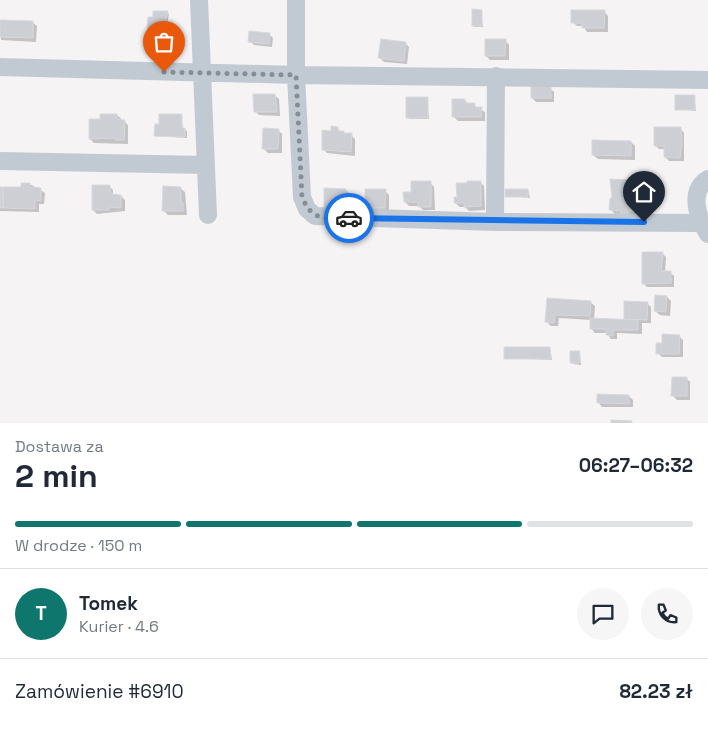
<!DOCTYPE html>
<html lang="pl">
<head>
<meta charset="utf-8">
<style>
  body { margin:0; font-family:"Space Grotesk",sans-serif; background:#f6f6f7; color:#1f2937; height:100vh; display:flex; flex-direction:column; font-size:19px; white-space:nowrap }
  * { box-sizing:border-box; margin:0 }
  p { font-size:16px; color:#747a83 }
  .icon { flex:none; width:28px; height:28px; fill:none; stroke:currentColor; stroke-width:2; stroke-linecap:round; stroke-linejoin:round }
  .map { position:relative; height:423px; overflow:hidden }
  .drawer { display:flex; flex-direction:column; background:#fff; flex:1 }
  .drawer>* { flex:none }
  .pin { position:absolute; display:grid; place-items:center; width:42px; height:42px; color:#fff; margin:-51px -21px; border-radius:50% 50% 50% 0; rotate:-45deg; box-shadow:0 0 5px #0007 }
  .pin .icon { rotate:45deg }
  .courier { position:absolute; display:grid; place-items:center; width:50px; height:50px; margin:-25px; border:4px solid #1a73e8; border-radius:50%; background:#fff; color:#222; box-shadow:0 1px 6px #0007 }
  .overview em { font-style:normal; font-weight:600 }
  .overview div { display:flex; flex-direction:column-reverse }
  .overview { display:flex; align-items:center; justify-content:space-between; height:85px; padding:0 15px }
  h1 { font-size:32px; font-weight:600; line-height:38px }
  .bar { display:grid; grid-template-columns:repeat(4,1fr); gap:8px 5px; align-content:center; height:60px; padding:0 15px }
  .bar i { height:6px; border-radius:4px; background:#e0e1e3 }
  .bar .selected { background:#0f766e }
  .bar p { grid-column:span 4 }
  .line { display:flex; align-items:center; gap:12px; padding:0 15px; border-top:1px solid #e0e1e3 }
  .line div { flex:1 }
  .round { display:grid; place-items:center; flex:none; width:52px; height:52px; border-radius:26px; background:#f6f6f7 }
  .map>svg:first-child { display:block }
</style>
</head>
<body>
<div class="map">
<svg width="708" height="423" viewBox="0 0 708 423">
  <rect width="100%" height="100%" fill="#f5f3f3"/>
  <!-- shadow -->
  <path fill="#0003" d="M481,11L483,27H475L473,25Z
    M604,11L608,16V32H587L583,26H577L573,22Z
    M167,13L169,14L167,25L168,30L175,32V42H162L161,36H153L148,28L154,18Z
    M0,21L32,22L37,26L36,42L1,40Z
    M269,34L273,38L272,47L254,45L250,41Z
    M505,40L509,45V60H490L486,56Z
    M405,43L409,47L407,64L384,62L380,58Z
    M550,88L554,92V102H536L532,98Z
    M274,95L279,99L280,116L259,115L255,111Z
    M694,96L696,111L676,109Z
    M427,98L429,119H409L408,117Z
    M465,101L485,112V121H458L453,116Z
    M117,115L128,125V144L94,143L90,139L101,120Z
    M181,115L183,129L187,131V138L156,136L161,125Z
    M337,128L342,133L351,135L355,139V156L327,153L323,149L332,132Z
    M680,128L684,133V161H669L665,157V149H659L655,145Z
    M278,130L282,134V153H268L263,148Z
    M631,142L635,146V160L598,159L593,155Z
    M634,181L638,185V191H635V204L638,208V215L615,214L611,210Z
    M430,182L434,187L435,210H423L419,206H409L405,202L412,193Z
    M480,182L484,186L485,210L469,211L465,207H460L455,203L458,198Z
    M30,184L45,193L44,204H39V212L0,211V188H23Z
    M109,186L113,190V196H121L125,200V211L97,214L93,210Z
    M180,188L185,192L187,215H168L164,211Z
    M346,190L350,194L349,212H329Z
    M528,190L530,198L506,196Z
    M385,191L389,195V212H370L366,207Z
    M662,253L666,257L665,272H670L674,276V287H647L643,283Z
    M667,297L671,301L670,316L660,315L655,311Z
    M548,300L590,302L595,306L594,320H625L626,302L647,303L651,307V323H642V334L617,333V339H611L607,333H595L591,328V320L559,318L558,326H551L547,322Z
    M679,336L683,340V357H662L658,353L663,344Z
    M550,348L552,360L506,358Z
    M580,353L581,365L573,364L571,362Z
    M686,378L690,382V400H677L672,395Z
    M629,396L633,400V407H602L598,402Z"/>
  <!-- building -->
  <path fill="#cdcfd5" stroke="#d7d9de" d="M472,9L482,10V26H472Z
    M571,10H605L604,28H582V23H571Z
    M153,11H168L165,22L168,28H174L173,41L159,40V35L150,34V28H147L148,17H153Z
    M0,20L33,21V38L0,37Z
    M249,31L270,33L269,44L248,42Z
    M381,39L406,42L404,61L378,58Z
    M485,39H506L505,56H485Z
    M531,86H551V98H531Z
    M253,94H275L277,112H254Z
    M675,95H695V110H675Z
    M406,97H428V118H406Z
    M452,99H465V103H475V107H482L481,117H452Z
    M100,114H117V119L125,120L124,140H115L116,138L89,139V119H100Z
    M159,114H182V128H185V137L154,136L155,124H159Z
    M331,126L338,127V131H344V133H352L351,152L322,150V130L331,131Z
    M654,127H681L682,143L680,158L664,157V146H654Z
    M263,128L279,129L278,149H262Z
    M592,140L631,141V156L592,155Z
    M610,179L634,180V188H631V202H634V211H629L625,216L621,214V211L609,210L610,198H612Z
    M411,181H431V207H418V202H404L403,192H411Z
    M467,181H481V206L464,207V203H454V197H457L456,183H467Z
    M21,183H30V187L41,188V201L35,200V209L3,208V187H21Z
    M92,185H110V191L113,194L121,195V208L109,207V210H92Z
    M163,186L181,187V203H183V211H162Z
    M0,187H3V208H0Z
    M324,188L346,189V208H324Z
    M365,189H386L385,208H365Z
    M505,189H528V197H505Z
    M642,252H663L661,271H671V283L642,284Z
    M655,295L667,296L666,312L654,311Z
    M547,298L591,301L590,316L555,315L554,323L545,322Z
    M624,301L648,302L647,320L624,319Z
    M590,318L638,320V330H613V336L606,335V329H590Z
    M662,334L680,335L679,354H656V343H662Z
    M504,347H550L551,359H504Z
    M570,351H580L579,363H570Z
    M672,377H687V396H671Z
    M597,394L629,395V404L597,403Z
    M611,420L632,421V423H611Z"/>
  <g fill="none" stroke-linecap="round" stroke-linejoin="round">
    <!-- minor -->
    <path stroke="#c1cad2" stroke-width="18" d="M199,0L208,215
      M0,67L296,75V0
      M0,161L205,165
      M708,179C688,191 698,219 708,234
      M495,222L496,76
      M700,223L495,222L315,216L307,209L302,197L296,75L708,80"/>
  </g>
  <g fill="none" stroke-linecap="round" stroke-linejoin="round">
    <!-- done -->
    <path stroke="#868d94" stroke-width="5" stroke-dasharray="0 9" d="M164,72L296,75L302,197C312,222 326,218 349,218"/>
    <!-- route -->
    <path stroke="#1a73e8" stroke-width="6" d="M349,218L644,222"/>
  </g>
</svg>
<div class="pin" style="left:164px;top:72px;background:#ea580c"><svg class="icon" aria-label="bag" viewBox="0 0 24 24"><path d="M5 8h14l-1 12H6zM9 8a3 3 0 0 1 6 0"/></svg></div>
<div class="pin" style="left:644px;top:222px;background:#1f2937"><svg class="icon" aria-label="home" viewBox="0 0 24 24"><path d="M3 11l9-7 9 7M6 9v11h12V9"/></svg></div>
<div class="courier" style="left:349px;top:218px"><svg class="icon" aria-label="car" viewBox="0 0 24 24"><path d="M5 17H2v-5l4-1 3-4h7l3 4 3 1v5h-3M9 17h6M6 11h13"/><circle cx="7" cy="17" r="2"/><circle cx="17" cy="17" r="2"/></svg></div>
</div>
<section class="drawer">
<div class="overview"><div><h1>2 min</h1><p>Dostawa za</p></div><em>06:27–06:32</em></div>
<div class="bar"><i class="selected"></i><i class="selected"></i><i class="selected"></i><i></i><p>W drodze · 150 m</p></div>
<div class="line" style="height:90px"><b class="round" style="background:#0f766e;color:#fff">T</b><div><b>Tomek</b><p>Kurier · 4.6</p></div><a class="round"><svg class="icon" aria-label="chat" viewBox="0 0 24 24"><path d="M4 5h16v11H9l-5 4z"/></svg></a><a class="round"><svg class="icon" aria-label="phone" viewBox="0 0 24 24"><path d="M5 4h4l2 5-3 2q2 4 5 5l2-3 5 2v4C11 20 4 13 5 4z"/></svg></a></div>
<div class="line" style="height:65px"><div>Zamówienie #6910</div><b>82.23 zł</b></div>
</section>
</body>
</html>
